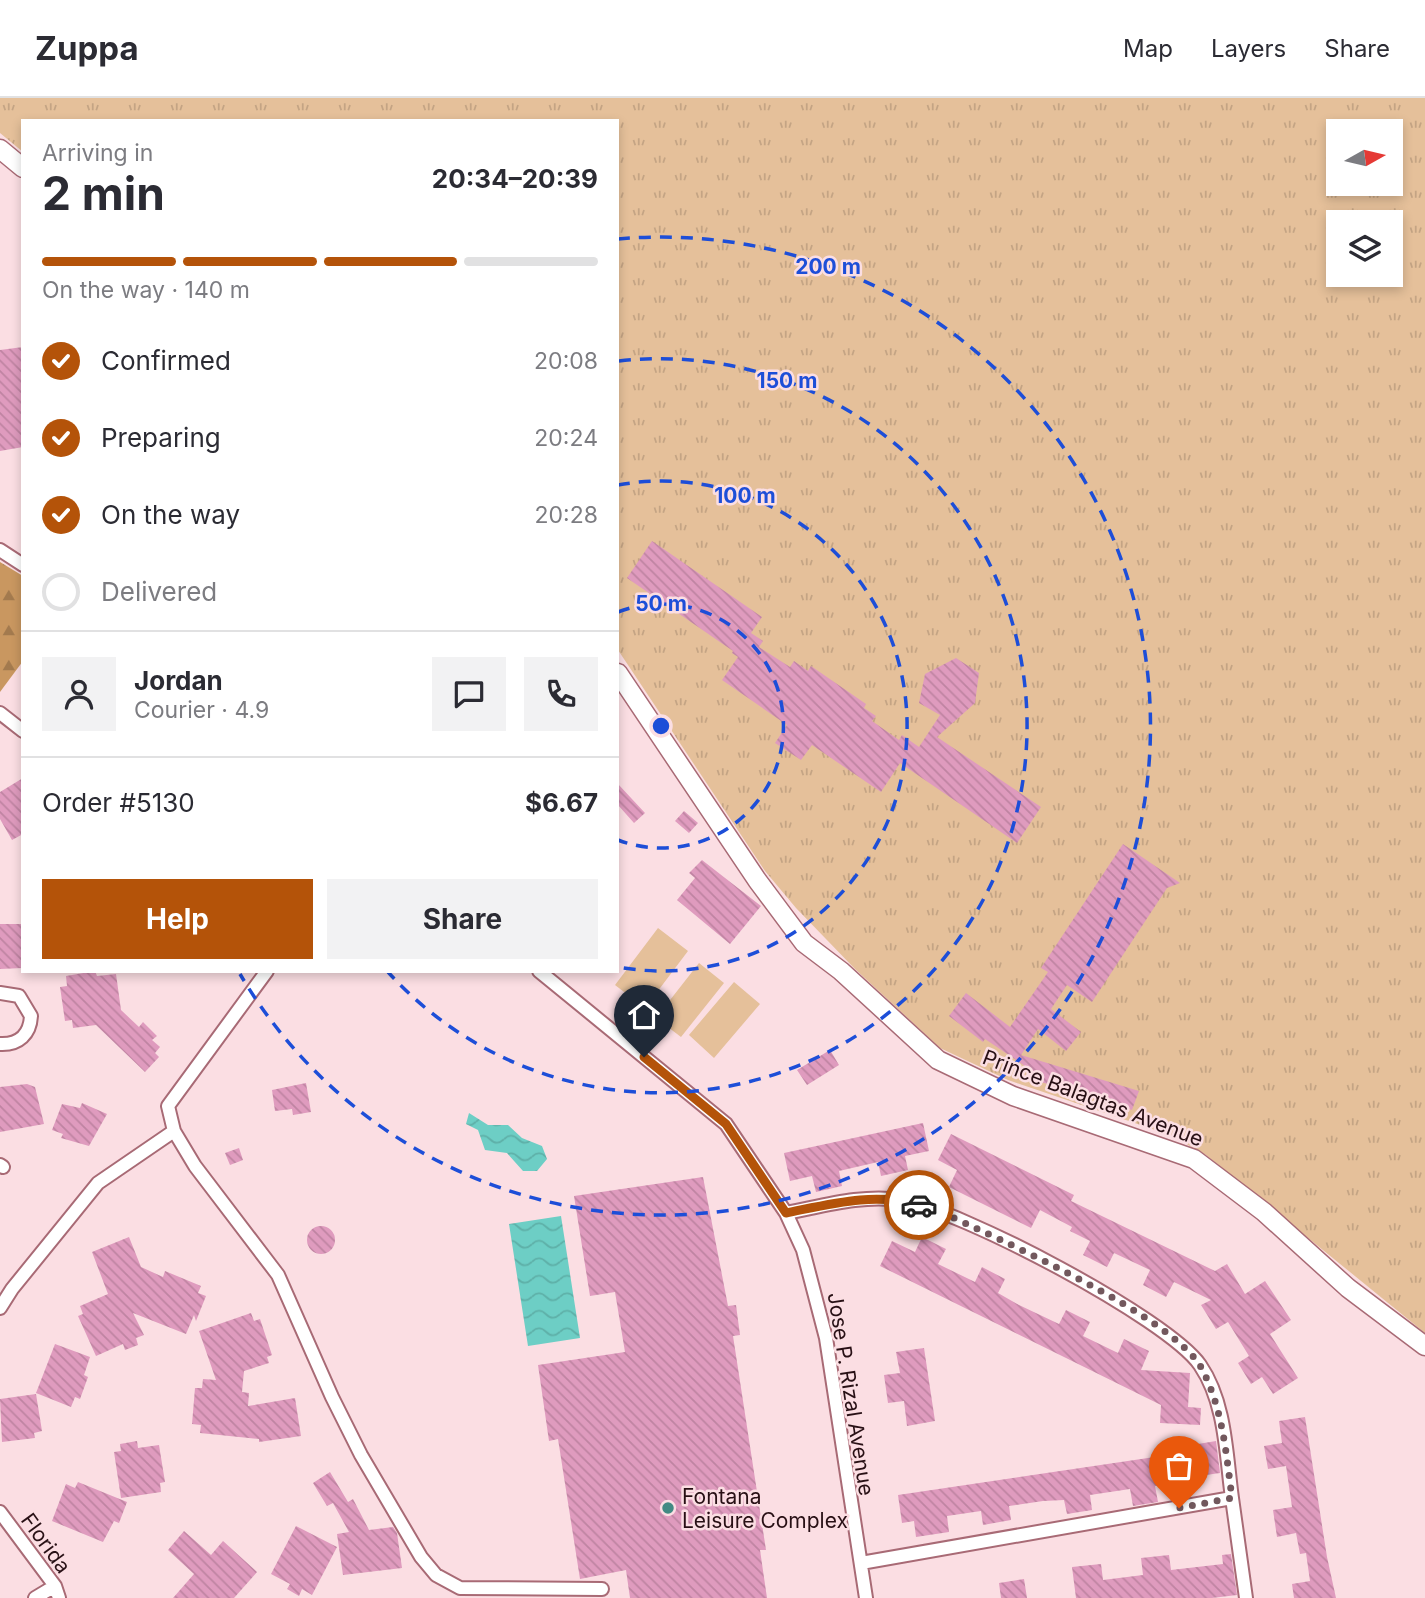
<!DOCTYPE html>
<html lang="en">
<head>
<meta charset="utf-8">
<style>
  body { margin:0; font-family:Inter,sans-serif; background:#f2f2f3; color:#2b2b33; height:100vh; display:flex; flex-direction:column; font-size:26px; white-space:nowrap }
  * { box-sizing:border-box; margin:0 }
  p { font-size:23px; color:#7c7c81 }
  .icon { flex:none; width:38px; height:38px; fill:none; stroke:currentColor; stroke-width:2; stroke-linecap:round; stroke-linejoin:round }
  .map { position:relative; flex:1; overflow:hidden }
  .drawer { position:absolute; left:21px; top:21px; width:598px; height:854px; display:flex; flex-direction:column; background:#fff; border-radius:0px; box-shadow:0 4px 10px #0003 }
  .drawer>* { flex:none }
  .needle { width:46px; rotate:82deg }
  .tools { position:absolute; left:1326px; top:21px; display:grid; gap:14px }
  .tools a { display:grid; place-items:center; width:77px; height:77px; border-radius:0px; background:#fff; box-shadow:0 4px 10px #0003; font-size:35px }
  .pin { position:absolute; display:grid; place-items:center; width:60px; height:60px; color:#fff; margin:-72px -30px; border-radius:50% 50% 50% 0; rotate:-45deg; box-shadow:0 0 7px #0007 }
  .pin .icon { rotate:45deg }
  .courier { position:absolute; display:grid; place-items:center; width:70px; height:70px; margin:-35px; border:5px solid #b45309; border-radius:50%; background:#fff; color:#222; box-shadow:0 2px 9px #0007 }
  .head em { font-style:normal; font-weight:700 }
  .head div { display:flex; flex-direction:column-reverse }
  .head { display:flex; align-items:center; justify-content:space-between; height:119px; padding:0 21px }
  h1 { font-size:46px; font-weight:700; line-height:52px }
  .bar { display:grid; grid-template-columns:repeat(4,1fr); gap:10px 7px; align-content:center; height:84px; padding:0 21px }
  .bar i { height:9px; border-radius:5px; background:#e1e1e2 }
  .bar .on { background:#b45309 }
  .bar p { grid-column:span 4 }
  .line { display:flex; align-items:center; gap:18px; padding:0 21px; border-top:2px solid #e1e1e2 }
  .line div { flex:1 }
  .round { display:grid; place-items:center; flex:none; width:74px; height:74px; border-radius:0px; background:#f2f2f3 }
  ol { padding:0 21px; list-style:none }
  li { display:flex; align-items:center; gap:21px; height:77px }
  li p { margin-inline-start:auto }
  li .icon { padding:7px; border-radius:50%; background:#b45309; color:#fff; stroke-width:4 }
  li:last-child { color:#7c7c81 }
  li i { width:38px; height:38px; border:4px solid #e1e1e2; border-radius:50% }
  .primary-button { display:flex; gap:14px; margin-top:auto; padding:14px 21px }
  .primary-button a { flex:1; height:80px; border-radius:0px; background:#b45309; color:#fff; font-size:28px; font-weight:700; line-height:80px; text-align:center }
  .primary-button a+a { background:#f2f2f3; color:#2b2b33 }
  header { display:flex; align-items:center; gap:42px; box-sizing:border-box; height:98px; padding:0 35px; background:#fff; border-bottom:2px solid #e1e1e2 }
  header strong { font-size:33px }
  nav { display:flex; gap:38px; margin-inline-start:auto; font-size:24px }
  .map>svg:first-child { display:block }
</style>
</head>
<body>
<header>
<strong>Zuppa</strong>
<nav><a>Map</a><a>Layers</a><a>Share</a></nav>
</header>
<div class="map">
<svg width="1425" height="1500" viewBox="0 0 1425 1500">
  <defs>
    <pattern id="grass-tufts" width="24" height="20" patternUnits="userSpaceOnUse" patternTransform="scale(1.75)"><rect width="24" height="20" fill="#e5c09a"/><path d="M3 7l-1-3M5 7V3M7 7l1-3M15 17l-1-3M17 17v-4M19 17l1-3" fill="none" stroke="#c4a484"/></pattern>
    <pattern id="forest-firs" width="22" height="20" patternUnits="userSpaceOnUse" patternTransform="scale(1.75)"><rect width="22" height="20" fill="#c99760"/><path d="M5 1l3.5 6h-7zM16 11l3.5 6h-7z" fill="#a37a4e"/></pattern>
    <pattern id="water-waves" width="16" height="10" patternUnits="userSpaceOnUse" patternTransform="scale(1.75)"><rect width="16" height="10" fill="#6dcec5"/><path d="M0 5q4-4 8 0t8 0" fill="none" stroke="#5eb0a8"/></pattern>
    <pattern id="building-back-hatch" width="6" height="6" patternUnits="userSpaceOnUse" patternTransform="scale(1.75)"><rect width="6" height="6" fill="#df9bbe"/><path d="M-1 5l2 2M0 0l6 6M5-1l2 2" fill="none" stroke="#bf84a2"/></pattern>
  </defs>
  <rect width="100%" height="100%" fill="#fbdee3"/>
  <!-- grass -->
  <path fill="url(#grass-tufts)" fill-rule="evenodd" d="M0,0H1425V1235L1206,1057L1170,1037L1008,982L940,950L855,871L796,810L765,773L618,552V23H23V54L0,35ZM1339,33H1391V86H1339ZM1339,124H1391V177H1339Z"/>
  <!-- forest -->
  <path fill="url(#forest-firs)" d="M0,464L23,478V563L0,594Z"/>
  <!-- green -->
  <path fill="#e5c09a" d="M658,830L688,853L645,910L615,887Z
    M699,865L724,885L681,939L656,920Z
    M734,884L760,906L714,960L689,937Z"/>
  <!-- water -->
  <path fill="url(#water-waves)" d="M469,1015L488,1027H508L522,1040L542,1048L547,1061L537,1073H523L507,1055L485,1052L478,1032L466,1026Z
    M561,1118L580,1240L528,1248L509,1126Z"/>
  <!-- building -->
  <path fill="url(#building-back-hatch)" d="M23,249V349L0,353V252Z
    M652,443L762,519L751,535L763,543L759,549L790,569L794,563L808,573L811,568L866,606L864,610L876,618L872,623L899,642L902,637L919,649L940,617L919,605L925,576L956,560L979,575L975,605L937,639L1041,709L1017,745L900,665L881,694L812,647L801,662L775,645L787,627L722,582L738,559L732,555L733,553L627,480Z
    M23,680V736L12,742L0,721V694Z
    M618,686L645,715L634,725L618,707Z
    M684,713L698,725L689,735L675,723Z
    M1123,746L1180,785L1167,790L1092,904L1067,887L1051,911L1081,934L1066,953L1038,931L1021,957L1139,993L1132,1012L1028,980L1031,972L985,941L983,944L949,918L966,895L1010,929L1048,874L1041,870Z
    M702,762L761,808L730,846L677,802L695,780L689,775Z
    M0,826H23V870L0,871Z
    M95,873L97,878L116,876L121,912L139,929L143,924L157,938L152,942L160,949L155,955L159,959L145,974L96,927L73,930L72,922L65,923L60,889L67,888L66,878Z
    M830,952L839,967L807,987L797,972Z
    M306,985L311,1014L293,1017L292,1011L275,1013L272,992Z
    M27,986L35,989L44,1026L0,1034V989Z
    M82,1005L107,1016L89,1048L61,1040L63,1036L52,1032L62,1006L80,1010Z
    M923,1025L929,1053L905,1058L908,1072L881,1078L878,1064L839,1073L842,1088L816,1094L812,1078L790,1083L784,1055Z
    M951,1036L1074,1097L1071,1103L1215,1173L1227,1166L1245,1196L1265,1183L1291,1222L1270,1236L1298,1280L1273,1296L1262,1279L1251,1286L1238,1265L1249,1258L1228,1224L1216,1231L1201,1207L1211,1202L1174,1184L1166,1199L1143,1187L1150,1172L1114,1155L1107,1169L1083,1157L1090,1143L1070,1133L1072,1129L1040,1112L1031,1130L949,1089L957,1072L938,1062Z
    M239,1050L243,1062L230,1067L225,1055Z
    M703,1079L728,1208L736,1207L740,1237L733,1238L766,1452H760L767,1500H630L626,1472L580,1481L558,1341L549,1343L538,1267L625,1254L615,1194L590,1198L574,1098Z
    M307 1142a14 14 0 1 1 28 0a14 14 0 1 1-28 0Z
    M129,1139L141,1169L163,1179L165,1173L201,1188L198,1195L206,1198L196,1223L194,1217L186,1236L133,1215L144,1237L136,1240L138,1247L125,1252L123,1246L96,1258L78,1218L83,1216L80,1208L108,1196L92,1154Z
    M922,1139L946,1151L938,1166L975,1184L982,1169L1005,1181L998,1195L1019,1207L1059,1226L1066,1212L1090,1224L1083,1238L1118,1255L1124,1241L1149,1253L1141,1272L1190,1275L1188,1309L1201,1310L1200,1327L1160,1325L1161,1307L880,1168L892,1143L915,1154Z
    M251,1215L254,1223L260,1221L272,1257L267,1259L269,1265L244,1273L242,1294L249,1295L248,1308L295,1300L301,1338L259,1344V1341L200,1335L201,1327L192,1326L195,1290H202L203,1281L216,1282L199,1233Z
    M55,1246L90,1259L84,1277L88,1279L80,1301L75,1299L71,1309L36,1295Z
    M924,1250L935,1323L907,1328L904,1303L888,1305L884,1277L900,1275L896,1254Z
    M36,1296L42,1333L34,1335L35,1340L2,1344L0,1301Z
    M1305,1319L1327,1459L1336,1500H1294L1292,1486L1310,1483L1306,1455L1300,1456L1296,1435L1277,1439L1273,1412L1292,1409L1286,1368L1268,1371L1264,1348L1282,1345L1279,1323Z
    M137,1343L138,1350L159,1347L165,1384L160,1385L161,1394L121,1400L114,1354L121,1353L120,1346Z
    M1216,1343L1220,1375L1192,1379L1194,1389L1181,1391L1180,1384L1155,1388L1158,1404L1133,1408L1130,1391L1090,1397L1092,1412L1067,1416L1064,1402L1043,1403L1009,1408L1011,1422L983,1427L981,1413L947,1418L949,1434L916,1439L914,1423L902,1425L898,1397L1175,1356L1174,1350Z
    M330,1374L348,1404L353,1401L369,1432L393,1429L397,1435L402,1470L343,1477L337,1436L349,1434L333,1405L327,1408L313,1385Z
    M78,1384L127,1404L119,1425L114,1423L103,1444L52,1423L66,1386L75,1390Z
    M296,1428L337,1449L312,1497L302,1491L299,1498L287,1491L290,1486L271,1476Z
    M184,1433L211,1457L223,1443L257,1474L234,1500H173L194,1476L168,1452Z
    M1231,1456L1237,1497L1212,1500H1076L1072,1469L1101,1466L1103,1482L1143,1477L1141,1460L1169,1457L1171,1472L1223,1466L1222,1457Z
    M1024,1481L1027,1500H1001L999,1485Z"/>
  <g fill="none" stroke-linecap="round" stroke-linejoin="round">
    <defs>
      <path id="street" d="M0,452L23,467
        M0,615L23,633
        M267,873L168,1008L174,1033L195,1068L278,1177L332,1299L361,1357L421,1459L436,1477L460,1490L602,1491
        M539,873L726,1026L786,1115L803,1152L826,1240L866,1500
        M0,895L19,898L31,918C30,936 19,947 0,946
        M0,1067L3,1069
        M786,1115C823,1108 862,1096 901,1102C959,1111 1167,1220 1200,1267C1226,1305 1226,1357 1232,1400
        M0,1210L12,1191L98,1085L174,1033
        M0,1414L55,1488L59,1500
        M861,1465L1232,1400L1246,1500
        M35,1500L55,1488"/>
      <path id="secondary" d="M0,51L23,70
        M618,575L757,782L804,845L841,873L938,962L1013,998L1194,1061L1264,1114L1348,1190L1425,1248"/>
    </defs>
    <!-- street casing -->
    <use href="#street" stroke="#a86a75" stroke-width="16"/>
    <!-- secondary casing -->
    <use href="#secondary" stroke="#a86a75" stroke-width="21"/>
    <!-- street -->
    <use href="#street" stroke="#fff" stroke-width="12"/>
    <!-- secondary -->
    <use href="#secondary" stroke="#fff" stroke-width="18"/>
  </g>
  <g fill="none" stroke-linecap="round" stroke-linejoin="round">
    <!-- done -->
    <path stroke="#72585d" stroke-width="7" stroke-dasharray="0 12.6" d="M919,1107L937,1112C996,1140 1174,1218 1202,1271C1223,1312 1226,1355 1232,1400L1179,1410"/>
    <!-- route -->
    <path stroke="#b45309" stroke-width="9" d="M644,959L726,1026L786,1115C831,1106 874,1094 919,1107"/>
  </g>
  <!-- distance rings -->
  <g fill="none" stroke="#1d4ed8" stroke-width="3.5" stroke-dasharray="12 9">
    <path d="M618 514A122 122 0 1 1 618 742"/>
    <path d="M618 387A245 245 0 1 1 618 869"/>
    <path d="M619 263A367 367 0 1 1 388 874"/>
    <path d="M618 141A489 489 0 1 1 240 876"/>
  </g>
  <!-- markers -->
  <circle fill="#438a83" stroke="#fbdee3" stroke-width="2.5" cx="668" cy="1410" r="7"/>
  <g text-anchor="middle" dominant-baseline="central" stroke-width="5" stroke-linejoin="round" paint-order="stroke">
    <!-- street labels -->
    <g font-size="21" fill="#281015" stroke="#fbdee3">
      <text transform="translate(1093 1000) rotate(21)">Prince Balagtas Avenue</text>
      <text transform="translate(851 1296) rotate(81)">Jose P. Rizal Avenue</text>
      <text transform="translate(46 1445) rotate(54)">Florida</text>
    </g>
    <!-- poi labels -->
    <g font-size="21" fill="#281015" stroke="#fbdee3" text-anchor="start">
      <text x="682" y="1398">Fontana<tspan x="682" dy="24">Leisure Complex</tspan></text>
    </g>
  </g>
  <circle cx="661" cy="628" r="10" fill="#1d4ed8" stroke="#fbdee3" stroke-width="3.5"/>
  <g font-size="21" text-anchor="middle" font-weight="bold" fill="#1d4ed8" stroke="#fbdee3" stroke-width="5" stroke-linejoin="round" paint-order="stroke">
    <text x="828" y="176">200 m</text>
    <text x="787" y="290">150 m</text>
    <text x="745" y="405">100 m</text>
    <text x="661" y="513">50 m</text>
  </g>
</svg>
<div class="tools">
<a><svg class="needle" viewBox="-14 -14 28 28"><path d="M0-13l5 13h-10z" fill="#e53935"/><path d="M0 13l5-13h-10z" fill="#7c7c81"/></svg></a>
<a><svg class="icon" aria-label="layers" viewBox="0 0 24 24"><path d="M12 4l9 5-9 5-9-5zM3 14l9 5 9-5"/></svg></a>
</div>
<div class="pin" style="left:1179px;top:1410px;background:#ea580c"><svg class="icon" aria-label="bag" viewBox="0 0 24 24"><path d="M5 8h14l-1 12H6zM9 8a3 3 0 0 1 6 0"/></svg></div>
<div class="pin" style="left:644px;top:959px;background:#1f2937"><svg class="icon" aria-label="home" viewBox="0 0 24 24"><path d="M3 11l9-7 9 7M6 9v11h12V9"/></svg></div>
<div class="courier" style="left:919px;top:1107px"><svg class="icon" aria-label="car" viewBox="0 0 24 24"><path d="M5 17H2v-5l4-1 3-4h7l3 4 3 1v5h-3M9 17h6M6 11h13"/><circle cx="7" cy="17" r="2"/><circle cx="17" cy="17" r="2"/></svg></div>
<section class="drawer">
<div class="head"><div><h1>2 min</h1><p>Arriving in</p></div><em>20:34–20:39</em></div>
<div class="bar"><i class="on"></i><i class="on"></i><i class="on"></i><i></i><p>On the way · 140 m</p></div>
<ol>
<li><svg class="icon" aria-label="check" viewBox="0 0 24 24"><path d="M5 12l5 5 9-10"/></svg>Confirmed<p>20:08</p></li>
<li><svg class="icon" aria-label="check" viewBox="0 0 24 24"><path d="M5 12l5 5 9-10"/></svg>Preparing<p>20:24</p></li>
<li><svg class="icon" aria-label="check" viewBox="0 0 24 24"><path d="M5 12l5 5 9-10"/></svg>On the way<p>20:28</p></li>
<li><i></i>Delivered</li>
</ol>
<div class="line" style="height:126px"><a class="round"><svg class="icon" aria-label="person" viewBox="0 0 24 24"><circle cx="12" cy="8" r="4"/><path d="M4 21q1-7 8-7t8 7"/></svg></a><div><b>Jordan</b><p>Courier · 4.9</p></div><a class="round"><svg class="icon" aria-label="chat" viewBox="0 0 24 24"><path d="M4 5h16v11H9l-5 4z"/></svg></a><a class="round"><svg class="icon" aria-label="phone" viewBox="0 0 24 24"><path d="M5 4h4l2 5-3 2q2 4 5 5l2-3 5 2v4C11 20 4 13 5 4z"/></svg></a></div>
<div class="line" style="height:91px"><div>Order #5130</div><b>$6.67</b></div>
<div class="primary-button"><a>Help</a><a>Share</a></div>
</section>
</div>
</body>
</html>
